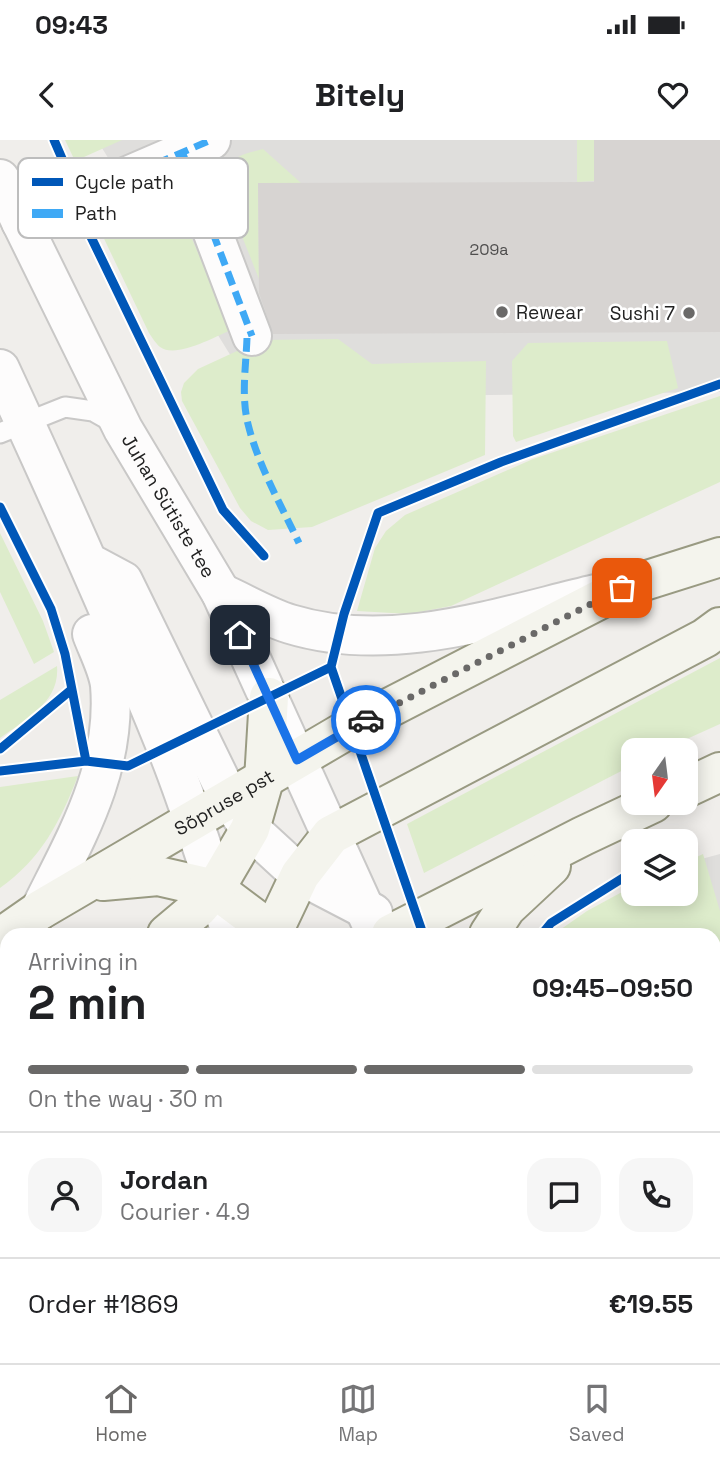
<!DOCTYPE html>
<html lang="en">
<head>
<meta charset="utf-8">
<style>
  body { margin:0; font-family:"Space Grotesk",sans-serif; background:#f6f6f6; color:#202124; height:100vh; display:flex; flex-direction:column; font-size:26px; white-space:nowrap }
  * { box-sizing:border-box; margin:0 }
  p { font-size:23px; color:#757577 }
  .icon { flex:none; width:38px; height:38px; fill:none; stroke:currentColor; stroke-width:2; stroke-linecap:round; stroke-linejoin:round }
  .map { position:relative; flex:1; overflow:hidden }
  .drawer { position:absolute; left:0px; top:788px; width:721px; height:436px; display:flex; flex-direction:column; background:#fff; border-radius:21px 21px 0 0; box-shadow:0 4px 18px #0003 }
  .drawer>* { flex:none }
  .needle { width:46px; rotate:194deg }
  .fabs { position:absolute; left:621px; top:598px; display:grid; gap:14px }
  .fabs a { display:grid; place-items:center; width:77px; height:77px; border-radius:14px; background:#fff; box-shadow:0 4px 18px #0003; font-size:35px }
  .pin { position:absolute; display:grid; place-items:center; width:60px; height:60px; color:#fff; margin:-30px; border-radius:14px; box-shadow:0 4px 10px #0006 }
  .courier { position:absolute; display:grid; place-items:center; width:70px; height:70px; margin:-35px; border:5px solid #1a73e8; border-radius:50%; background:#fff; color:#222; box-shadow:0 2px 9px #0007 }
  .head em { font-style:normal; font-weight:700 }
  .head div { display:flex; flex-direction:column-reverse }
  .head { display:flex; align-items:center; justify-content:space-between; height:119px; padding:0 28px }
  h1 { font-size:46px; font-weight:700; line-height:52px }
  .bar { display:grid; grid-template-columns:repeat(4,1fr); gap:10px 7px; align-content:center; height:84px; padding:0 28px }
  .bar i { height:9px; border-radius:5px; background:#e0e0e0 }
  .bar .current { background:#6a6968 }
  .bar p { grid-column:span 4 }
  .line { display:flex; align-items:center; gap:18px; padding:0 28px; border-top:2px solid #e0e0e0 }
  .line div { flex:1 }
  .round { display:grid; place-items:center; flex:none; width:74px; height:74px; border-radius:21px; background:#f6f6f6 }
  .status { display:flex; justify-content:space-between; align-items:center; height:49px; padding:0 35px; background:#fff; direction:ltr }
  .status svg { height:19px; fill:currentColor }
  header { display:flex; justify-content:space-between; align-items:center; height:91px; padding:0 28px; background:#fff; font-size:32px; font-weight:700 }
  .dock { display:flex; justify-content:space-around; align-items:center; height:98px; border-top:2px solid #e0e0e0; background:#fff; font-size:19px; color:#757577 }
  .dock a { display:grid; justify-items:center; gap:4px }
  .dock .current { color:#6a6968 }
  .map>svg:first-child { display:block }
</style>
</head>
<body>
<div class="status"><b>09:43</b><svg viewBox="0 0 49 12"><path d="M0 12V9h3v3zM5 12V6h3v6zM10 12V3h3v9zM15 12V0h3v12zM26 1h20v11H26zM47 4h2v5h-2z"/></svg></div>
<header><svg class="icon" aria-label="back" viewBox="0 0 24 24"><path d="M15 5l-7 7 7 7"/></svg>Bitely<svg class="icon" aria-label="heart" viewBox="0 0 24 24"><path d="M12 20l-8-8c-3-5 5-10 8-4 3-6 11-1 8 4z"/></svg></header>
<div class="map">
<svg width="720" height="1223" viewBox="0 0 720 1223">
  <rect width="100%" height="100%" fill="#f0eeeb"/>
  <!-- residential -->
  <path fill="#dfdedc" d="M97,0H720V252L257,258Z
    M720,714V831L714,794L694,721Z
    M104,1216H427L435,1223H90Z"/>
  <!-- grass -->
  <path fill="#ddeccb" d="M65,0H122L75,21Z
    M577,0H594V41L577,42Z
    M263,9L301,43H258L259,139L220,41C230,17 239,15 263,9Z
    M154,56C167,57 172,61 180,71L231,190C214,197 176,219 160,207C156,204 152,197 149,193L98,86C114,71 133,64 154,56Z
    M338,199L372,224L486,221L485,315L312,387L268,390L251,381L240,368L182,261L181,252L184,243L198,229L261,200Z
    M667,201L678,248L516,302L513,296L512,221L528,203Z
    M720,256V342L451,466L409,474L357,471L375,408L386,391L405,375L533,319Z
    M0,393L43,481L54,512L34,524L0,452Z
    M720,518V584L660,611H634L633,625L424,733L407,684Z
    M57,526C60,562 26,579 0,598V560Z
    M78,636C60,682 41,719 0,748V647Z
    M703,714L720,771V1173L714,1168V794H554L587,771L633,746L634,754H686V722Z
    M7,1088V1152L0,1155V1091Z
    M7,1174V1216H154L140,1223H0V1177Z
    M314,1216H427L428,1217L416,1223H317Z
    M465,1216H549L557,1223H473Z"/>
  <!-- forest -->
  <path fill="#cbdec1" d="M7,1200V1216H69L55,1223H0V1202Z"/>
  <!-- building -->
  <path fill="#d7d4d2" d="M594,0H720V192L273,194L259,153L258,43L594,42Z"/>
  <g fill="none" stroke-linecap="round" stroke-linejoin="round">
    <defs>
      <path id="service" d="M0,293L65,267L93,271L116,284"/>
      <path id="minor" d="M183,14L252,196
        M21,82L211,0"/>
      <g id="tertiary">
        <path id="s1" d="M0,39L123,289L221,453L376,794"/>
        <path d="M0,229C58,354 115,481 167,609C192,670 209,733 232,794"/>
        <path d="M95,426L123,441L230,660L250,689L300,735L373,773"/>
        <path d="M221,453C244,463 267,477 290,484C391,515 498,477 596,454"/>
        <path d="M40,770C76,697 117,630 110,545C108,529 98,510 92,494"/>
        <path d="M572,1216L580,1223"/>
        <path d="M651,1216L659,1223"/>
      </g>
      <g id="secondary">
        <path d="M686,648L720,632"/>
        <path d="M103,741L158,736L215,749L275,794"/>
        <path d="M167,794L198,768L215,749L250,689L264,640L269,557"/>
        <path d="M272,794L300,735L331,695L705,498L720,487"/>
        <path d="M391,794L583,696L653,663"/>
        <path d="M489,794L506,768L551,726"/>
        <path id="s2" d="M0,798L40,770L352,587L622,448L720,417"/>
        <path d="M0,908L7,903"/>
        <path d="M0,1023L7,1019"/>
      </g>
    </defs>
    <!-- service casing -->
    <use href="#service" stroke="#c9c8c7" stroke-width="23"/>
    <!-- minor casing -->
    <use href="#minor" stroke="#c9c8c7" stroke-width="42"/>
    <!-- tertiary casing -->
    <use href="#tertiary" stroke="#c9c8c7" stroke-width="42"/>
    <!-- secondary casing -->
    <use href="#secondary" stroke="#999a82" stroke-width="42"/>
    <!-- service -->
    <use href="#service" stroke="#fdfcfc" stroke-width="19"/>
    <!-- minor -->
    <use href="#minor" stroke="#fdfcfc" stroke-width="38"/>
    <!-- tertiary -->
    <use href="#tertiary" stroke="#fdfcfc" stroke-width="38"/>
    <!-- secondary -->
    <use href="#secondary" stroke="#f4f4ed" stroke-width="38"/>
    <!-- quiet -->
    <path stroke="#3fa9f5" stroke-width="7" stroke-dasharray="14 7" stroke-linecap="butt" d="M183,14L252,196
      M21,82L211,0
      M247,198C246,226 241,256 248,284C258,325 281,365 299,403
      M714,885L720,889"/>
    <defs>
      <path id="cycleway" d="M54,0L67,30L91,97L223,370L264,416
        M0,367L51,469L65,514L86,621
        M0,609L71,550
        M0,631L86,621L128,626L331,527
        M423,794L331,527L344,474L378,373L501,322L720,244
        M542,794L551,783L634,731"/>
    </defs>
    <!-- cycleway casing -->
    <use href="#cycleway" stroke="#fff" stroke-width="13"/>
    <!-- cycleway -->
    <use href="#cycleway" stroke="#0057b8" stroke-width="9"/>
  </g>
  <g fill="none" stroke-linecap="round" stroke-linejoin="round">
    <!-- done -->
    <path stroke="#6a6968" stroke-width="7" stroke-dasharray="0 12.6" d="M366,580L622,448"/>
    <!-- route -->
    <path stroke="#1a73e8" stroke-width="9" d="M240,495L297,620L366,580"/>
  </g>
  <!-- markers -->
  <g fill="#6a6968" stroke="#fff" stroke-width="2.5">
    <circle cx="502" cy="172" r="7"/>
    <circle cx="689" cy="173" r="7"/>
  </g>
  <g text-anchor="middle" dominant-baseline="central" stroke-width="5" stroke-linejoin="round" paint-order="stroke">
    <!-- number labels -->
    <g font-size="16" fill="#4f4e4e">
      <text x="489" y="109">209a</text>
    </g>
    <!-- poi labels -->
    <g font-size="19" fill="#222" stroke="#fff" text-anchor="start">
      <text x="516" y="172">Rewear</text>
      <text x="675" y="173" text-anchor="end">Sushi 7</text>
    </g>
    <!-- street labels -->
    <g font-size="19" fill="#222" stroke="#fff">
      <text stroke="none"><textPath href="#s1" startOffset="368">Juhan Sütiste tee</textPath></text>
      <text stroke="none"><textPath href="#s2" startOffset="262">Sõpruse pst</textPath></text>
    </g>
  </g>
  <!-- legend -->
  <rect x="18" y="18" width="230" height="80" rx="10" fill="#fff" stroke="#bdbdbd" stroke-width="2"/>
  <rect x="32" y="38" width="31" height="8" fill="#0057b8"/>
  <rect x="32" y="69" width="31" height="9" fill="#3fa9f5"/>
  <g font-size="19" fill="#222">
    <text x="75" y="49">Cycle path</text>
    <text x="75" y="80">Path</text>
  </g>
</svg>
<div class="fabs">
<a><svg class="needle" viewBox="-14 -14 28 28"><path d="M0-13l5 13h-10z" fill="#e53935"/><path d="M0 13l5-13h-10z" fill="#757577"/></svg></a>
<a><svg class="icon" aria-label="layers" viewBox="0 0 24 24"><path d="M12 4l9 5-9 5-9-5zM3 14l9 5 9-5"/></svg></a>
</div>
<div class="pin" style="left:622px;top:448px;background:#ea580c"><svg class="icon" aria-label="bag" viewBox="0 0 24 24"><path d="M5 8h14l-1 12H6zM9 8a3 3 0 0 1 6 0"/></svg></div>
<div class="pin" style="left:240px;top:495px;background:#1f2937"><svg class="icon" aria-label="home" viewBox="0 0 24 24"><path d="M3 11l9-7 9 7M6 9v11h12V9"/></svg></div>
<div class="courier" style="left:366px;top:580px"><svg class="icon" aria-label="car" viewBox="0 0 24 24"><path d="M5 17H2v-5l4-1 3-4h7l3 4 3 1v5h-3M9 17h6M6 11h13"/><circle cx="7" cy="17" r="2"/><circle cx="17" cy="17" r="2"/></svg></div>
<section class="drawer">
<div class="head"><div><h1>2 min</h1><p>Arriving in</p></div><em>09:45–09:50</em></div>
<div class="bar"><i class="current"></i><i class="current"></i><i class="current"></i><i></i><p>On the way · 30 m</p></div>
<div class="line" style="height:126px"><a class="round"><svg class="icon" aria-label="person" viewBox="0 0 24 24"><circle cx="12" cy="8" r="4"/><path d="M4 21q1-7 8-7t8 7"/></svg></a><div><b>Jordan</b><p>Courier · 4.9</p></div><a class="round"><svg class="icon" aria-label="chat" viewBox="0 0 24 24"><path d="M4 5h16v11H9l-5 4z"/></svg></a><a class="round"><svg class="icon" aria-label="phone" viewBox="0 0 24 24"><path d="M5 4h4l2 5-3 2q2 4 5 5l2-3 5 2v4C11 20 4 13 5 4z"/></svg></a></div>
<div class="line" style="height:91px"><div>Order #1869</div><b>€19.55</b></div>
</section>
</div>
<nav class="dock">
<a class="current"><svg class="icon" aria-label="home" viewBox="0 0 24 24"><path d="M3 11l9-7 9 7M6 9v11h12V9"/></svg>Home</a>
<a><svg class="icon" aria-label="map" viewBox="0 0 24 24"><path d="M3 6l6-2 6 2 6-2v14l-6 2-6-2-6 2zM9 4v14M15 6v14"/></svg>Map</a>
<a><svg class="icon" aria-label="saved" viewBox="0 0 24 24"><path d="M7 4h10v16l-5-4-5 4z"/></svg>Saved</a>
</nav>
</body>
</html>
